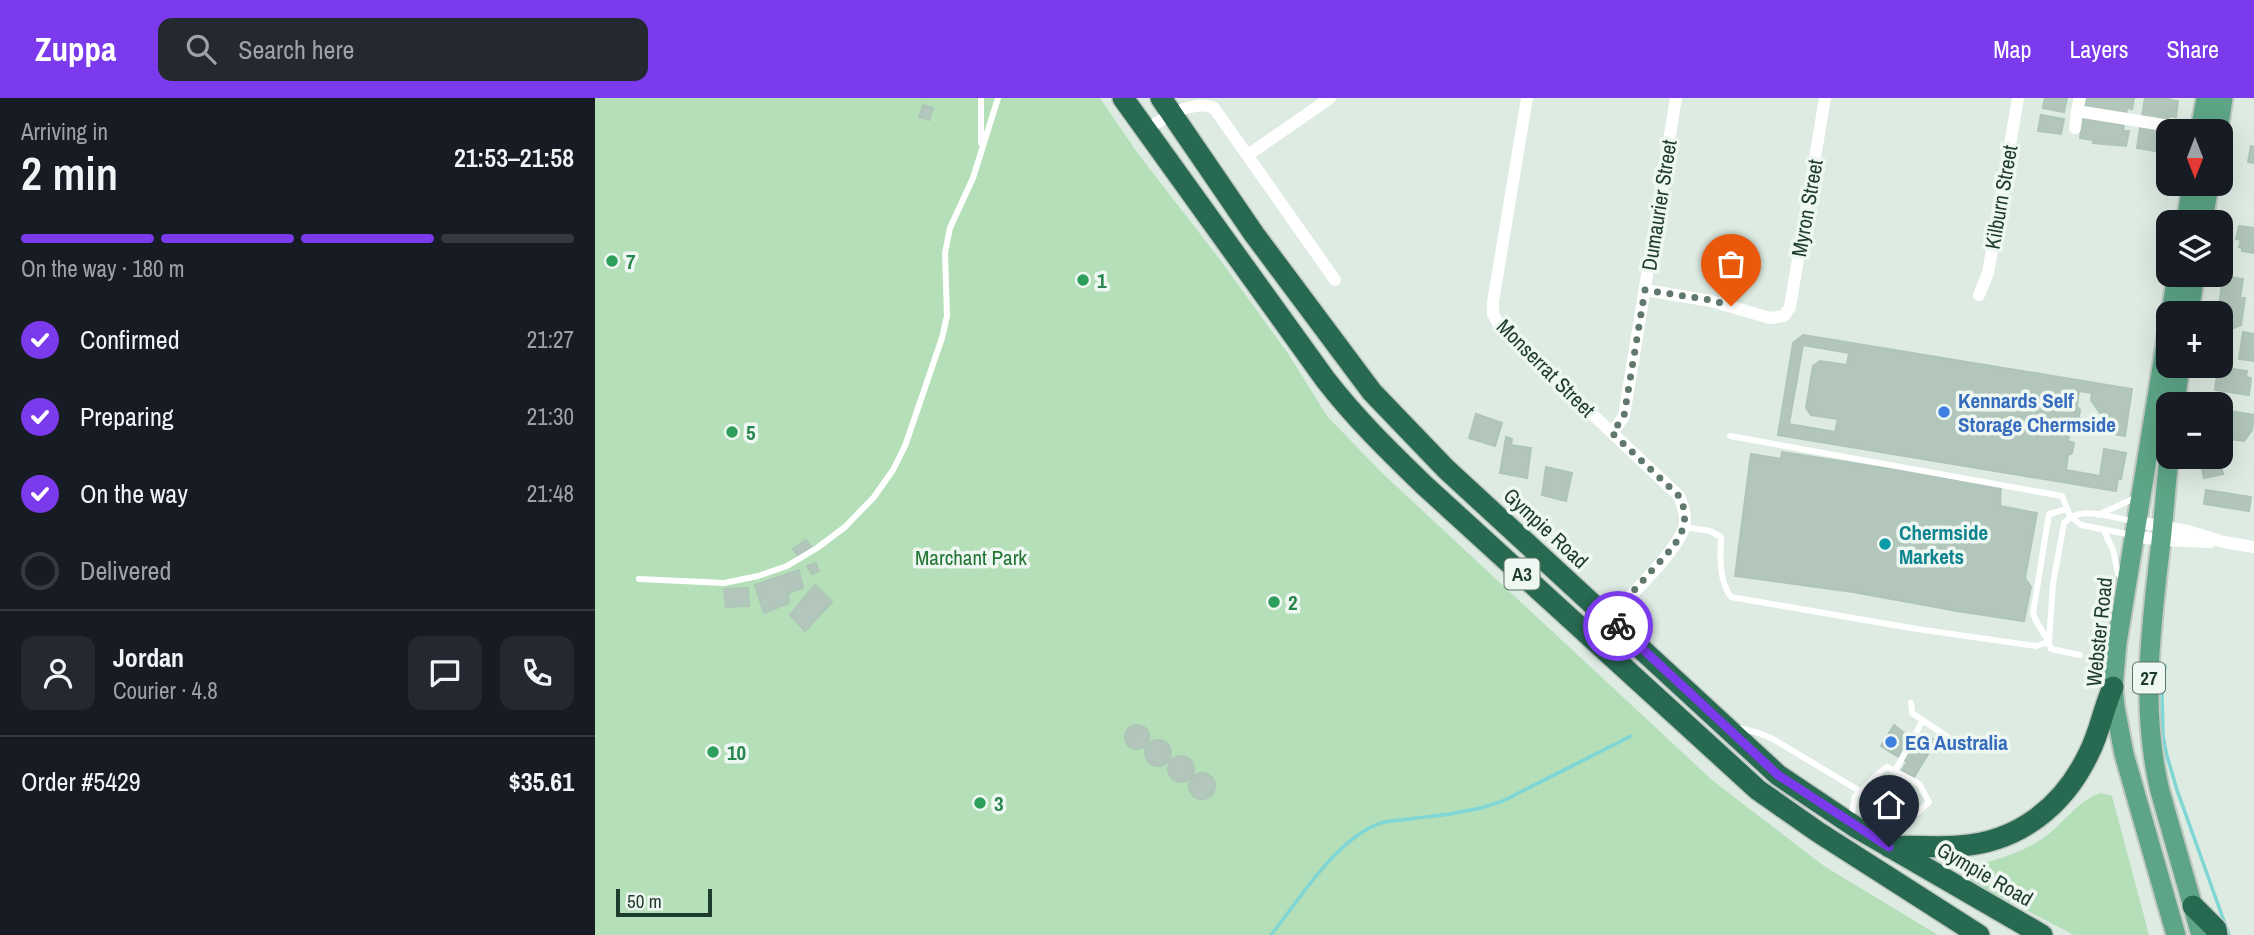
<!DOCTYPE html>
<html lang="en">
<head>
<meta charset="utf-8">
<style>
  body { margin:0; font-family:"Archivo Narrow",sans-serif; background:#242831; color:#f1f3f6; height:100vh; display:flex; flex-direction:column; font-size:26px; white-space:nowrap }
  * { box-sizing:border-box; margin:0 }
  p { font-size:23px; color:#9ea1a6 }
  .icon { flex:none; width:38px; height:38px; fill:none; stroke:currentColor; stroke-width:2; stroke-linecap:round; stroke-linejoin:round }
  .map { position:relative; flex:1; overflow:hidden }
  .details { display:flex; flex-direction:column; background:#171b24; width:595px }
  .details>* { flex:none }
  .needle { width:46px; rotate:180deg }
  .tools { position:absolute; left:1561px; top:21px; display:grid; gap:14px }
  .tools a { display:grid; place-items:center; width:77px; height:77px; border-radius:14px; background:#171b24; box-shadow:0 7px 28px #0002; font-size:35px }
  .scale { position:absolute; left:21px; bottom:18px; width:96px; box-sizing:border-box; padding-left:7px; border:4px solid #1e3c2e; border-top:0; font-size:19px; line-height:24px; white-space:nowrap; color:#1e3c2e; -webkit-text-stroke:5px #eef7f1; paint-order:stroke }
  .pin { position:absolute; display:grid; place-items:center; width:60px; height:60px; color:#fff; margin:-72px -30px; border-radius:50% 50% 50% 0; rotate:-45deg; box-shadow:0 0 7px #0007 }
  .pin .icon { rotate:45deg }
  .courier { position:absolute; display:grid; place-items:center; width:70px; height:70px; margin:-35px; border:5px solid #7c3aed; border-radius:50%; background:#fff; color:#222; box-shadow:0 2px 9px #0007 }
  .headline em { font-style:normal; font-weight:600 }
  .headline div { display:flex; flex-direction:column-reverse }
  .headline { display:flex; align-items:center; justify-content:space-between; height:119px; padding:0 21px }
  h1 { font-size:46px; font-weight:600; line-height:52px }
  .bar { display:grid; grid-template-columns:repeat(4,1fr); gap:10px 7px; align-content:center; height:84px; padding:0 21px }
  .bar i { height:9px; border-radius:5px; background:#363941 }
  .bar .selected { background:#7c3aed }
  .bar p { grid-column:span 4 }
  .line { display:flex; align-items:center; gap:18px; padding:0 21px; border-top:2px solid #363941 }
  .line div { flex:1 }
  .round { display:grid; place-items:center; flex:none; width:74px; height:74px; border-radius:14px; background:#242831 }
  ol { padding:0 21px; list-style:none }
  li { display:flex; align-items:center; gap:21px; height:77px }
  li p { margin-inline-start:auto }
  li .icon { padding:7px; border-radius:50%; background:#7c3aed; color:#fff; stroke-width:4 }
  li:last-child { color:#9ea1a6 }
  li i { width:38px; height:38px; border:4px solid #363941; border-radius:50% }
  header { display:flex; align-items:center; gap:42px; box-sizing:border-box; height:98px; padding:0 35px; background:#7c3aed; color:#fff }
  header strong { font-size:33px }
  nav { display:flex; gap:38px; margin-inline-start:auto; font-size:24px }
  .search { width:490px; height:63px; background:#242831; display:flex; align-items:center; gap:18px; box-sizing:border-box; padding:0 24px; border-radius:14px; color:#9ea1a6; font-size:26px }
  main { display:flex; flex:1; min-height:0 }
  .map>svg:first-child { display:block }
</style>
</head>
<body>
<header>
<strong>Zuppa</strong>
<div class="search"><svg class="icon" aria-label="search" viewBox="0 0 24 24"><circle cx="10" cy="10" r="6"/><path d="M15 15l6 6"/></svg>Search here</div>
<nav><a>Map</a><a>Layers</a><a>Share</a></nav>
</header>
<main>
<section class="details">
<div class="headline"><div><h1>2 min</h1><p>Arriving in</p></div><em>21:53–21:58</em></div>
<div class="bar"><i class="selected"></i><i class="selected"></i><i class="selected"></i><i></i><p>On the way · 180 m</p></div>
<ol>
<li><svg class="icon" aria-label="check" viewBox="0 0 24 24"><path d="M5 12l5 5 9-10"/></svg>Confirmed<p>21:27</p></li>
<li><svg class="icon" aria-label="check" viewBox="0 0 24 24"><path d="M5 12l5 5 9-10"/></svg>Preparing<p>21:30</p></li>
<li><svg class="icon" aria-label="check" viewBox="0 0 24 24"><path d="M5 12l5 5 9-10"/></svg>On the way<p>21:48</p></li>
<li><i></i>Delivered</li>
</ol>
<div class="line" style="height:126px"><a class="round"><svg class="icon" aria-label="person" viewBox="0 0 24 24"><circle cx="12" cy="8" r="4"/><path d="M4 21q1-7 8-7t8 7"/></svg></a><div><b>Jordan</b><p>Courier · 4.8</p></div><a class="round"><svg class="icon" aria-label="chat" viewBox="0 0 24 24"><path d="M4 5h16v11H9l-5 4z"/></svg></a><a class="round"><svg class="icon" aria-label="phone" viewBox="0 0 24 24"><path d="M5 4h4l2 5-3 2q2 4 5 5l2-3 5 2v4C11 20 4 13 5 4z"/></svg></a></div>
<div class="line" style="height:91px"><div>Order #5429</div><b>$35.61</b></div>
</section>
<div class="map">
<svg width="1659" height="837" viewBox="0 0 1659 837">
  <rect width="100%" height="100%" fill="#ddebe2"/>
  <!-- green -->
  <path fill="#b4dfb8" d="M0,0H505L541,53L626,163L694,257L732,318L786,374L1117,682L1229,768L1343,837H0Z
    M1506,695L1517,698L1554,837H1479L1371,781L1366,774L1369,770C1398,763 1426,756 1450,739C1469,725 1483,702 1506,695Z"/>
  <g fill="none" stroke-linecap="round" stroke-linejoin="round">
    <!-- stream -->
    <path stroke="#7fd6d4" stroke-width="3.5" d="M1570,568L1567,597L1568,638L1572,658L1582,692L1634,837
      M676,837C706,800 742,738 789,724L855,716L886,710L908,703L1036,638"/>
  </g>
  <!-- building -->
  <path fill="#b2c6bb" stroke="#afc5b8" stroke-width="2" fill-rule="evenodd" d="M1450,0H1472L1469,14L1448,10Z
    M1491,0H1539L1537,11L1532,10L1531,16L1490,9Z
    M1550,0H1575V2L1583,3L1581,19L1574,18L1573,22L1547,18Z
    M328,7L338,10L334,22L324,19Z
    M1446,17L1469,21L1466,36L1443,33Z
    M1488,20L1529,27L1528,33H1534L1531,48L1498,45V42L1485,40Z
    M1545,30L1573,35V55L1542,50Z
    M1656,48L1659,49V65L1653,64Z
    M1644,128L1659,130V155L1647,153V150L1644,149L1646,142L1641,141Z
    M1628,178L1648,181L1645,200H1650L1646,227L1631,233L1626,227V215H1623Z
    M1648,234L1659,236V263L1644,261Z
    M1208,237L1537,291L1530,338L1514,335L1515,326L1512,325L1496,302L1497,295L1484,293L1482,308L1485,312L1482,330L1475,329L1473,343L1479,345L1477,355L1473,357L1471,372L1505,378L1509,351L1531,355L1526,381H1523L1521,393L1183,337L1198,245ZM1208,247L1254,255L1252,267L1225,263L1218,268L1211,310L1216,317L1243,321L1240,334L1194,326Z
    M1623,269L1652,273L1651,279L1656,280L1654,297L1620,292Z
    M1634,313L1659,317L1657,332L1649,343L1626,340V325L1628,316L1634,317Z
    M881,316L907,325L900,348L874,340Z
    M911,339L917,341L916,347L936,350L932,380L905,375Z
    M1187,354L1406,388L1405,408L1442,415L1430,480L1436,489L1429,523L1362,513L1258,494L1140,478L1156,356L1186,361Z
    M1604,359H1624L1628,376L1609,380Z
    M951,369L977,375L971,403L947,397Z
    M1611,392L1656,399L1654,413L1609,406Z
    M211,442L216,449L203,458L198,451Z
    M221,465L224,473L217,476L212,468Z
    M204,472L208,490L193,495L194,505L169,515L160,487Z
    M220,487L237,504L210,533L195,517Z
    M153,490L154,508L131,509L129,491Z
    M530 639a12 12 0 1 1 24 0a12 12 0 1 1-24 0Z
    M1299,627L1309,635L1297,655L1286,648Z
    M1329,636L1341,643L1310,694L1298,686L1312,664L1297,655L1306,639L1321,648Z
    M550 655a13 13 0 1 1 26 0a13 13 0 1 1-26 0Z
    M573 671a13 13 0 1 1 26 0a13 13 0 1 1-26 0Z
    M594 688a13 13 0 1 1 26 0a13 13 0 1 1-26 0Z"/>
  <g fill="none" stroke-linecap="round" stroke-linejoin="round">
    <defs>
      <path id="primary" d="M1605,33L1611,0
        M1623,33L1628,0
        M1591,124L1597,86
        M1608,124L1614,86
        M1576,215L1582,177
        M1594,215L1600,177
        M1573,232L1522,545L1518,589L1520,609L1529,656L1581,837
        M1580,306L1585,268
        M1574,359C1571,387 1569,415 1566,444C1556,527 1545,611 1565,693L1606,837"/>
      <path id="highway" d="M528,0L730,281C760,320 794,353 829,387L1163,692L1223,734L1384,837
        M566,0L659,136L777,294L851,371L1183,677L1262,730L1447,837
        M1294,749C1317,747 1340,750 1364,748C1424,744 1469,708 1494,655C1505,634 1508,611 1518,589
        M1598,808L1621,831L1622,837"/>
    </defs>
    <!-- primary casing -->
    <use href="#primary" stroke="#c0c8c4" stroke-width="23"/>
    <!-- highway casing -->
    <use href="#highway" stroke="#c0c8c4" stroke-width="24"/>
    <!-- lane -->
    <path stroke="#fff" stroke-width="6" d="M386,45V0
      M1135,338L1467,398L1475,418L1486,427L1537,437
      M1472,411L1454,416L1438,515C1442,529 1453,538 1456,551L1485,557
      M1503,417L1542,399
      M1089,429L1115,433L1126,439C1125,459 1124,483 1136,499L1322,531L1441,548L1454,544L1458,486L1469,425C1485,406 1516,420 1538,423
      M1508,431L1518,452L1523,476L1527,481
      M44,481L129,485L163,478L192,468L222,450L250,429L279,399L298,372L310,348L347,240L352,218L350,155L355,130L378,80L403,0
      M1316,605L1317,615L1369,650
      M1144,630L1164,635L1178,641L1303,716L1316,717L1322,715L1334,704L1324,686L1292,669C1279,677 1272,688 1260,698L1257,714L1253,721
      M1300,673L1328,622"/>
    <!-- street -->
    <path stroke="#fff" stroke-width="12" d="M932,0L898,204V216L905,229L1084,398C1088,408 1092,419 1089,430C1081,454 1033,500 1014,521
      M1485,0L1482,13L1575,28
      M1480,30L1482,13
      M551,31C569,21 598,0 619,10L740,182
      M653,57L735,0
      M1050,192L1116,203L1175,220L1189,218L1195,209L1230,0
      M1384,197L1393,175L1423,0
      M1017,335L1029,318L1081,0
      M1542,424L1593,433L1629,444L1659,449
      M1539,438L1566,442L1615,444"/>
    <!-- primary -->
    <use href="#primary" stroke="#5da586" stroke-width="19"/>
    <!-- highway -->
    <use href="#highway" stroke="#276a51" stroke-width="21"/>
  </g>
  <g fill="none" stroke-linecap="round" stroke-linejoin="round">
    <!-- done -->
    <path stroke="#61796d" stroke-width="7" stroke-dasharray="0 12.6" d="M1023,528L1014,520L1079,448L1089,429L1090,413L1084,398L1017,335L1029,318L1050,192L1116,202L1136,208"/>
    <!-- route -->
    <path stroke="#7c3aed" stroke-width="9" d="M1023,528L1183,677L1294,749"/>
  </g>
  <!-- markers -->
  <g fill="#2e9e5b" stroke="#eef7f1" stroke-width="2.5">
    <circle cx="17" cy="163" r="7"/>
    <circle cx="488" cy="182" r="7"/>
    <circle cx="137" cy="334" r="7"/>
    <circle cx="679" cy="504" r="7"/>
    <circle cx="118" cy="654" r="7"/>
    <circle cx="385" cy="705" r="7"/>
  </g>
  <g fill="#3f7fe0" stroke="#eef7f1" stroke-width="2.5">
    <circle cx="1349" cy="314" r="7"/>
    <circle cx="1296" cy="644" r="7"/>
  </g>
  <circle fill="#0f9aa8" stroke="#eef7f1" stroke-width="2.5" cx="1290" cy="446" r="7"/>
  <g text-anchor="middle" dominant-baseline="central" stroke-width="7" stroke-linejoin="round" paint-order="stroke">
    <!-- shield labels -->
    <g fill="#eef7f1" stroke="#5c7468" stroke-width="2">
      <rect x="909.5" y="460.5" width="35" height="31" rx="5"/>
      <rect x="1538" y="564.5" width="32" height="31" rx="5"/>
    </g>
    <g font-size="19" font-weight="bold" fill="#1e3c2e">
      <text x="927" y="476">A3</text>
      <text x="1554" y="580">27</text>
    </g>
    <!-- street labels -->
    <g font-size="21" fill="#1e3c2e" stroke="#eef7f1">
      <text transform="translate(1406 99) rotate(-80)">Kilburn Street</text>
      <text transform="translate(1064 107) rotate(-81)">Dumaurier Street</text>
      <text transform="translate(1212 110) rotate(-80)">Myron Street</text>
      <text transform="translate(951 270) rotate(45)">Monserrat Street</text>
      <text transform="translate(951 430) rotate(43)">Gympie Road</text>
      <text transform="translate(1504 534) rotate(-84)">Webster Road</text>
      <text transform="translate(1390 776) rotate(30)">Gympie Road</text>
    </g>
    <!-- leisure labels -->
    <g font-size="21" font-weight="bold" fill="#27864d" stroke="#eef7f1" text-anchor="start">
      <text x="31" y="163">7</text>
      <text x="502" y="182">1</text>
      <text x="151" y="334">5</text>
      <text x="693" y="504">2</text>
      <text x="132" y="654">10</text>
      <text x="399" y="705">3</text>
    </g>
    <!-- shop labels -->
    <g font-size="21" font-weight="bold" fill="#366cbe" stroke="#eef7f1" text-anchor="start">
      <text x="1363" y="302">Kennards Self<tspan x="1363" dy="24">Storage Chermside</tspan></text>
      <text x="1310" y="644">EG Australia</text>
    </g>
    <!-- culture labels -->
    <g font-size="21" font-weight="bold" fill="#0d838f" stroke="#eef7f1" text-anchor="start">
      <text x="1304" y="434">Chermside<tspan x="1304" dy="24">Markets</tspan></text>
    </g>
    <!-- park labels -->
    <g font-size="21" fill="#247635" stroke="#eef7f1">
      <text x="376" y="459">Marchant Park</text>
    </g>
  </g>
</svg>
<div class="tools">
<a><svg class="needle" viewBox="-14 -14 28 28"><path d="M0-13l5 13h-10z" fill="#e53935"/><path d="M0 13l5-13h-10z" fill="#9ea1a6"/></svg></a>
<a><svg class="icon" aria-label="layers" viewBox="0 0 24 24"><path d="M12 4l9 5-9 5-9-5zM3 14l9 5 9-5"/></svg></a>
<a>+</a>
<a>−</a>
</div>
<div class="scale">50 m</div>
<div class="pin" style="left:1136px;top:208px;background:#ea580c"><svg class="icon" aria-label="bag" viewBox="0 0 24 24"><path d="M5 8h14l-1 12H6zM9 8a3 3 0 0 1 6 0"/></svg></div>
<div class="pin" style="left:1294px;top:749px;background:#1f2937"><svg class="icon" aria-label="home" viewBox="0 0 24 24"><path d="M3 11l9-7 9 7M6 9v11h12V9"/></svg></div>
<div class="courier" style="left:1023px;top:528px"><svg class="icon" aria-label="bike" viewBox="0 0 24 24"><circle cx="6" cy="16" r="4"/><circle cx="18" cy="16" r="4"/><path d="M6 16l4-8h5l3 8M10 8l3 8H6M13 5h3"/></svg></div>
</div>
</main>
</body>
</html>
